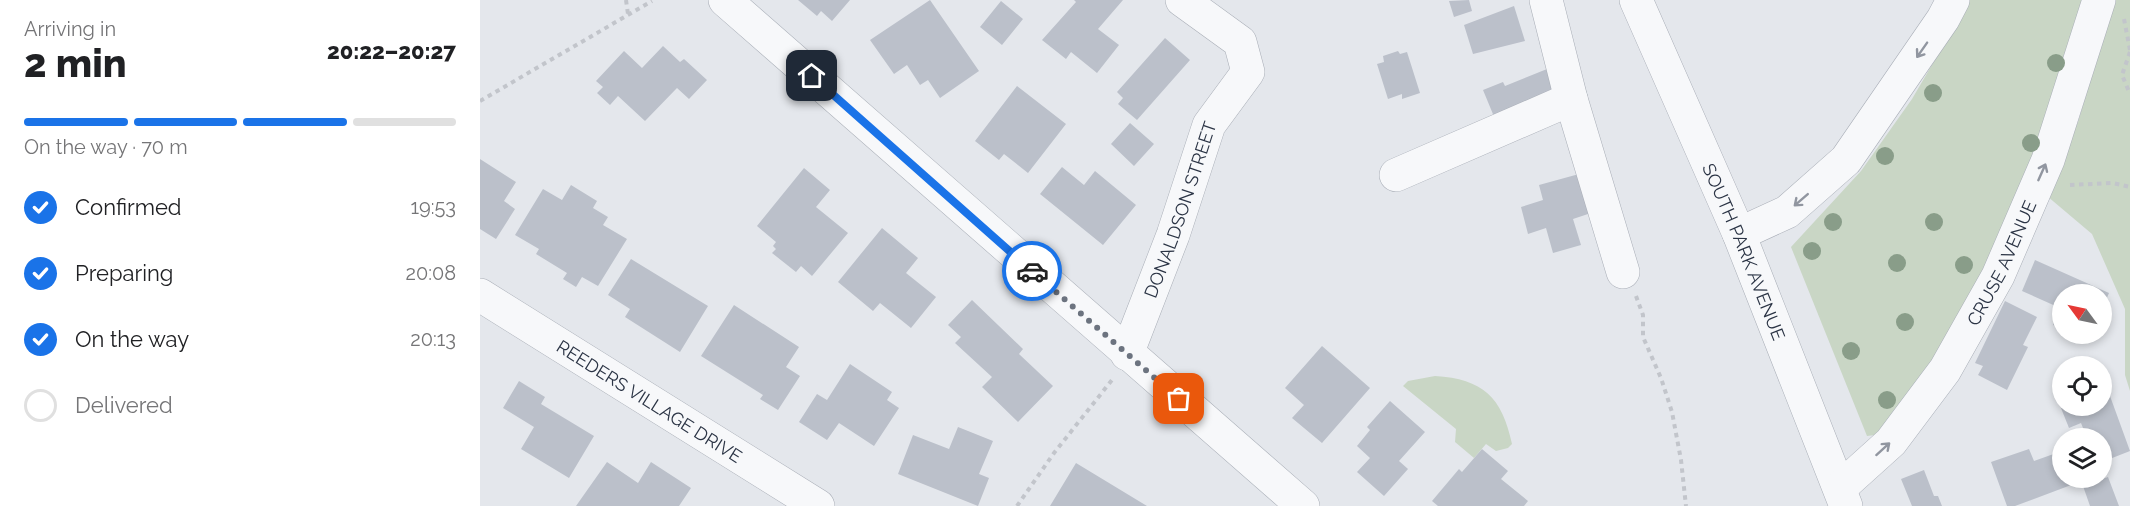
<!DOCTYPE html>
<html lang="en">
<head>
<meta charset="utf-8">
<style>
  body { margin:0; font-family:Raleway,sans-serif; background:#f2f2f2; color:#202124; height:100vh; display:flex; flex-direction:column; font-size:22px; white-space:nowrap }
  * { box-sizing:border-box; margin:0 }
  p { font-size:20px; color:#757577 }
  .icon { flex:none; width:33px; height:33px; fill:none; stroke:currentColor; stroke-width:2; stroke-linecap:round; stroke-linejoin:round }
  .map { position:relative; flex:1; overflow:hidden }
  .sheet { display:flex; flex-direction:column; background:#fff; width:480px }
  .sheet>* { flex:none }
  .needle { width:39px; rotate:303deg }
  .controls { position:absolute; left:1572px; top:284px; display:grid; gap:12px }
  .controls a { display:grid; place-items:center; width:60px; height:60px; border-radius:50%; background:#fff; box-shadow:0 3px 9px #0003; font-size:30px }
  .pin { position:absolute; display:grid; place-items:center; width:51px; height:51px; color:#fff; margin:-26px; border-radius:12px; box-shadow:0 3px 9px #0006 }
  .courier { position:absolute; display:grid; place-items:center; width:60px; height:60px; margin:-30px; border:4px solid #1a73e8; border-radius:50%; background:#fff; color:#222; box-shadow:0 2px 8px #0007 }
  .head em { font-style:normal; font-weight:800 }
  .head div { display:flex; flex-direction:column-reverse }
  .head { display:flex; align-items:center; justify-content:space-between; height:102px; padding:0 24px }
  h1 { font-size:39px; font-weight:800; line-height:45px }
  .bar { display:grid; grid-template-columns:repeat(4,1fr); gap:9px 6px; align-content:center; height:72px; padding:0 24px }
  .bar i { height:8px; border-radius:4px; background:#e0e0e0 }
  .bar .current { background:#1a73e8 }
  .bar p { grid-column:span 4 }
  ol { padding:0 24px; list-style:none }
  li { display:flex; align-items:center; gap:18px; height:66px }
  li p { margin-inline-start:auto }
  li .icon { padding:6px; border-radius:50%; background:#1a73e8; color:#fff; stroke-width:4 }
  li:last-child { color:#757577 }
  li i { width:33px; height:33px; border:3px solid #e0e0e0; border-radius:50% }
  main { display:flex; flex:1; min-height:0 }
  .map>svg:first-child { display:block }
</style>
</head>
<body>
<main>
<section class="sheet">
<div class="head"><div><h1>2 min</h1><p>Arriving in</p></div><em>20:22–20:27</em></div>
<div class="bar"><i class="current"></i><i class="current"></i><i class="current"></i><i></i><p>On the way · 70 m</p></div>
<ol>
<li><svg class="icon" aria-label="check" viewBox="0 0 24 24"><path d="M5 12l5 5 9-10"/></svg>Confirmed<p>19:53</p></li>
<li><svg class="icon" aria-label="check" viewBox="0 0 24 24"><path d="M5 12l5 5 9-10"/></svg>Preparing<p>20:08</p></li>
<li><svg class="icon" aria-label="check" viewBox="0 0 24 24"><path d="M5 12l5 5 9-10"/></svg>On the way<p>20:13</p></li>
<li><i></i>Delivered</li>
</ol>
</section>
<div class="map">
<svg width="1650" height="506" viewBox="0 0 1650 506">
  <rect width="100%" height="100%" fill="#e4e7ec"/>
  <!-- green -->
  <path fill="#c9d6c5" d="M1490,0H1606L1591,56L1507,272L1455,360L1403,434L1387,436L1311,247L1381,171L1432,99Z
    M1634,0H1650V391L1645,375V309L1612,234L1567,196L1598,122Z
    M955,376C1003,379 1022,397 1032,444L1028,448L1016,451L1006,444L994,458L975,442L976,429L923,386L928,381Z"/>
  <!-- building -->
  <path fill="#bbc0ca" d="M318,0H370L352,21L341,11L337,16Z
    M450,0L499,71L460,98L448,80L440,85L427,65L414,74L390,40Z
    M594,0H643L618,29L639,45L617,73L591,52L586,59L562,40L596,2Z
    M989,0L992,11L974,17L969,1Z
    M521,1L543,19L522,45L500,27Z
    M1034,6L1045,41L993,54L984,25Z
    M685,38L710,60L657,120L638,104L643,98L637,92Z
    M183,46L200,62L204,59L227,80L209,99L197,88L165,121L138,96L130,105L117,93L123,87L116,81L144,51L162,68Z
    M918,51L920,54L927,52L940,93L922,99V94L908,99L897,64L904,62L903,56Z
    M1067,69L1077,94L1015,119L1003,90L1023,82L1025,86Z
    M537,86L586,124L548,173L524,154L519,160L495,141Z
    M650,123L674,144L654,166L631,144Z
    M0,159L36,182L24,201L35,209L16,239L0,229Z
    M582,167L604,185L615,171L656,205L623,245L560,194Z
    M324,168L350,190L336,207L368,233L332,276L321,266L316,272L292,253L296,249L293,246L296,242L277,226Z
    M1099,174L1111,213L1093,219L1101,245L1073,253L1066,228L1048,234L1041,207L1063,200L1059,185Z
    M91,185L117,201L113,208L128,217L123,225L147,239L118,286L102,277L96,287L83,279L87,273L56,254L59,249L35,235L63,189L82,200Z
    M402,228L438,258L426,273L456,297L431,328L400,303L393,311L358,282Z
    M151,259L228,306L200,352L145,317L150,309L128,295Z
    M1555,260L1629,293L1622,309V294H1582V329L1573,325L1580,308L1542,291Z
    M492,300L543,349L539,354L573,386L538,422L502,387L512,377L475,343L481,337L468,325Z
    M1525,301L1557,317L1543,345L1548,347L1527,390L1498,375L1503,366L1495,363Z
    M254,305L319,347L306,367L320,376L298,410L280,399L283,395L221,356Z
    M1591,333H1611L1607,340Z
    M842,346L890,388L842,443L812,418L824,405L805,388Z
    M370,364L412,392L407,400L419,408L394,446L359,423L347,440L319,422L337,394L347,400Z
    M1622,374L1650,451L1622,462V438H1607L1601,423L1589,428L1575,393L1582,390V405H1622Z
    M39,381L65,397L61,404L114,436L89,478L41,449L54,427L23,408Z
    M910,401L945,432L919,461L928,469L904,496L877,472L890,458L877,446L890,430L887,427Z
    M478,427L513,441L499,474L509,478L498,506L418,474L433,435L469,449Z
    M1002,449L1028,471L1021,479L1048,501L1044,506H958L952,501L979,469L982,472Z
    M1549,449L1554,461L1582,451V477H1606L1607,479L1535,506H1527L1511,462Z
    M127,462L158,483L171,462L211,488L199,506H96Z
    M596,463L667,506H570Z
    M1444,470L1454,496H1458L1462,506H1432L1421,479Z
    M1628,477L1639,506H1610L1603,486Z"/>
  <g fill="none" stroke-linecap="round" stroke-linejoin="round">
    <defs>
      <g id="minor">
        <path d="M245,0L823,506"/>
        <path d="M1066,0L1091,99L1143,272"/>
        <path id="s1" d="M1156,0L1259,234L1366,506"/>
        <path d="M916,175L1091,99"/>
        <path d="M1259,234L1307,212L1366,160L1463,19L1473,0"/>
        <path id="s2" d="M0,295L338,506"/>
        <path id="s3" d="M647,354L693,235L729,125L768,72L760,42L702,0"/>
        <path id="s4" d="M1360,488L1411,442L1465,370L1518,276L1568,160L1619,0"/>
      </g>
    </defs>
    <!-- minor casing -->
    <use href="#minor" stroke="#a9aeb7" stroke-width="34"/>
    <!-- path -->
    <path stroke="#c2c5cb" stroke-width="4" stroke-dasharray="4.5 4.5" stroke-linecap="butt" d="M146,0L148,14
      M1644,19L1650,50
      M1650,52L1642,75L1650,94
      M0,101L172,1
      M1590,185L1633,183L1650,187
      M1156,296L1163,315V337L1181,378L1192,412L1201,460L1206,506
      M537,506L574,453L632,380"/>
    <!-- minor -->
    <use href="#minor" stroke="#f7f8fa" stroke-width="33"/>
  </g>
  <!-- trees -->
  <g fill="#899d89">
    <circle cx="1576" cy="63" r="9"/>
    <circle cx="1453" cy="93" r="9"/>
    <circle cx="1551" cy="143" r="9"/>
    <circle cx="1405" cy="156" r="9"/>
    <circle cx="1353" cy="222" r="9"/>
    <circle cx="1454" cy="222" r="9"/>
    <circle cx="1332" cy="251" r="9"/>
    <circle cx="1417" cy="263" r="9"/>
    <circle cx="1484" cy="265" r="9"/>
    <circle cx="1425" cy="322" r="9"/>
    <circle cx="1371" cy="351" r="9"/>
    <circle cx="1407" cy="400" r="9"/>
  </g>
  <!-- one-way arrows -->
  <defs><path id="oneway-shaft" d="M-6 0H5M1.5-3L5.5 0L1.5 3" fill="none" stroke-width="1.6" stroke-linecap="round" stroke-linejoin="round" transform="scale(1.5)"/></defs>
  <g stroke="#9196a0">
    <use href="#oneway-shaft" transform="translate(1442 50) rotate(125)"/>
    <use href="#oneway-shaft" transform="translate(1562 172) rotate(-66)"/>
    <use href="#oneway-shaft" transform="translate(1321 200) rotate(139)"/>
    <use href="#oneway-shaft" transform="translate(1403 449) rotate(-42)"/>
  </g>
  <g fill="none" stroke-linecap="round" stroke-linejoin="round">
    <!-- done -->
    <path stroke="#6c737f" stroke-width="6" stroke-dasharray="0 10.8" d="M552,271L699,399"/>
    <!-- route -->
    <path stroke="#1a73e8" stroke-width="8" d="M332,76L552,271"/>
  </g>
  <g text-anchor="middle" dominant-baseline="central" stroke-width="6" stroke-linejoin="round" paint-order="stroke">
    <!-- street labels -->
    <g font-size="18" fill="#2b3445" stroke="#f4f6f9">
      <text stroke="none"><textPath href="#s3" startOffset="154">DONALDSON STREET</textPath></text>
      <text stroke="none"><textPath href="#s1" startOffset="274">SOUTH PARK AVENUE</textPath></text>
      <text stroke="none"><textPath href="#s4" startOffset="280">CRUSE AVENUE</textPath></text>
      <text stroke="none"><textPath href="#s2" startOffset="200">REEDERS VILLAGE DRIVE</textPath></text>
    </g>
  </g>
</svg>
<div class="controls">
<a><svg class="needle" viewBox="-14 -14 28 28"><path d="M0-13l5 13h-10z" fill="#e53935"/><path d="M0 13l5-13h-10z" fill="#757577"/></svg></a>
<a><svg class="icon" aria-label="locate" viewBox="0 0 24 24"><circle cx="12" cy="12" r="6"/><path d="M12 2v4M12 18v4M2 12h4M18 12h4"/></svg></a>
<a><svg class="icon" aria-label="layers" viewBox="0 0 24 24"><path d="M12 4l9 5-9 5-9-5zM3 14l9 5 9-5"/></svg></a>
</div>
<div class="pin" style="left:699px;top:399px;background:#ea580c"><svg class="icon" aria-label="bag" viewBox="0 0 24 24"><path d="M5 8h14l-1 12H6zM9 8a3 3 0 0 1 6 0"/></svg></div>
<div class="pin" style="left:332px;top:76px;background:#1f2937"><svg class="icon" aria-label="home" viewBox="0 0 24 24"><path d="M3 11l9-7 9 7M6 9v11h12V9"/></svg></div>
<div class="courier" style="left:552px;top:271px"><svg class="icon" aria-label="car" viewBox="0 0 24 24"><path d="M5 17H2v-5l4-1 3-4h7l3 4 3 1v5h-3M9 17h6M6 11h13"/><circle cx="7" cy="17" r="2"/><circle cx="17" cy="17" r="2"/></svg></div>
</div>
</main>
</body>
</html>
